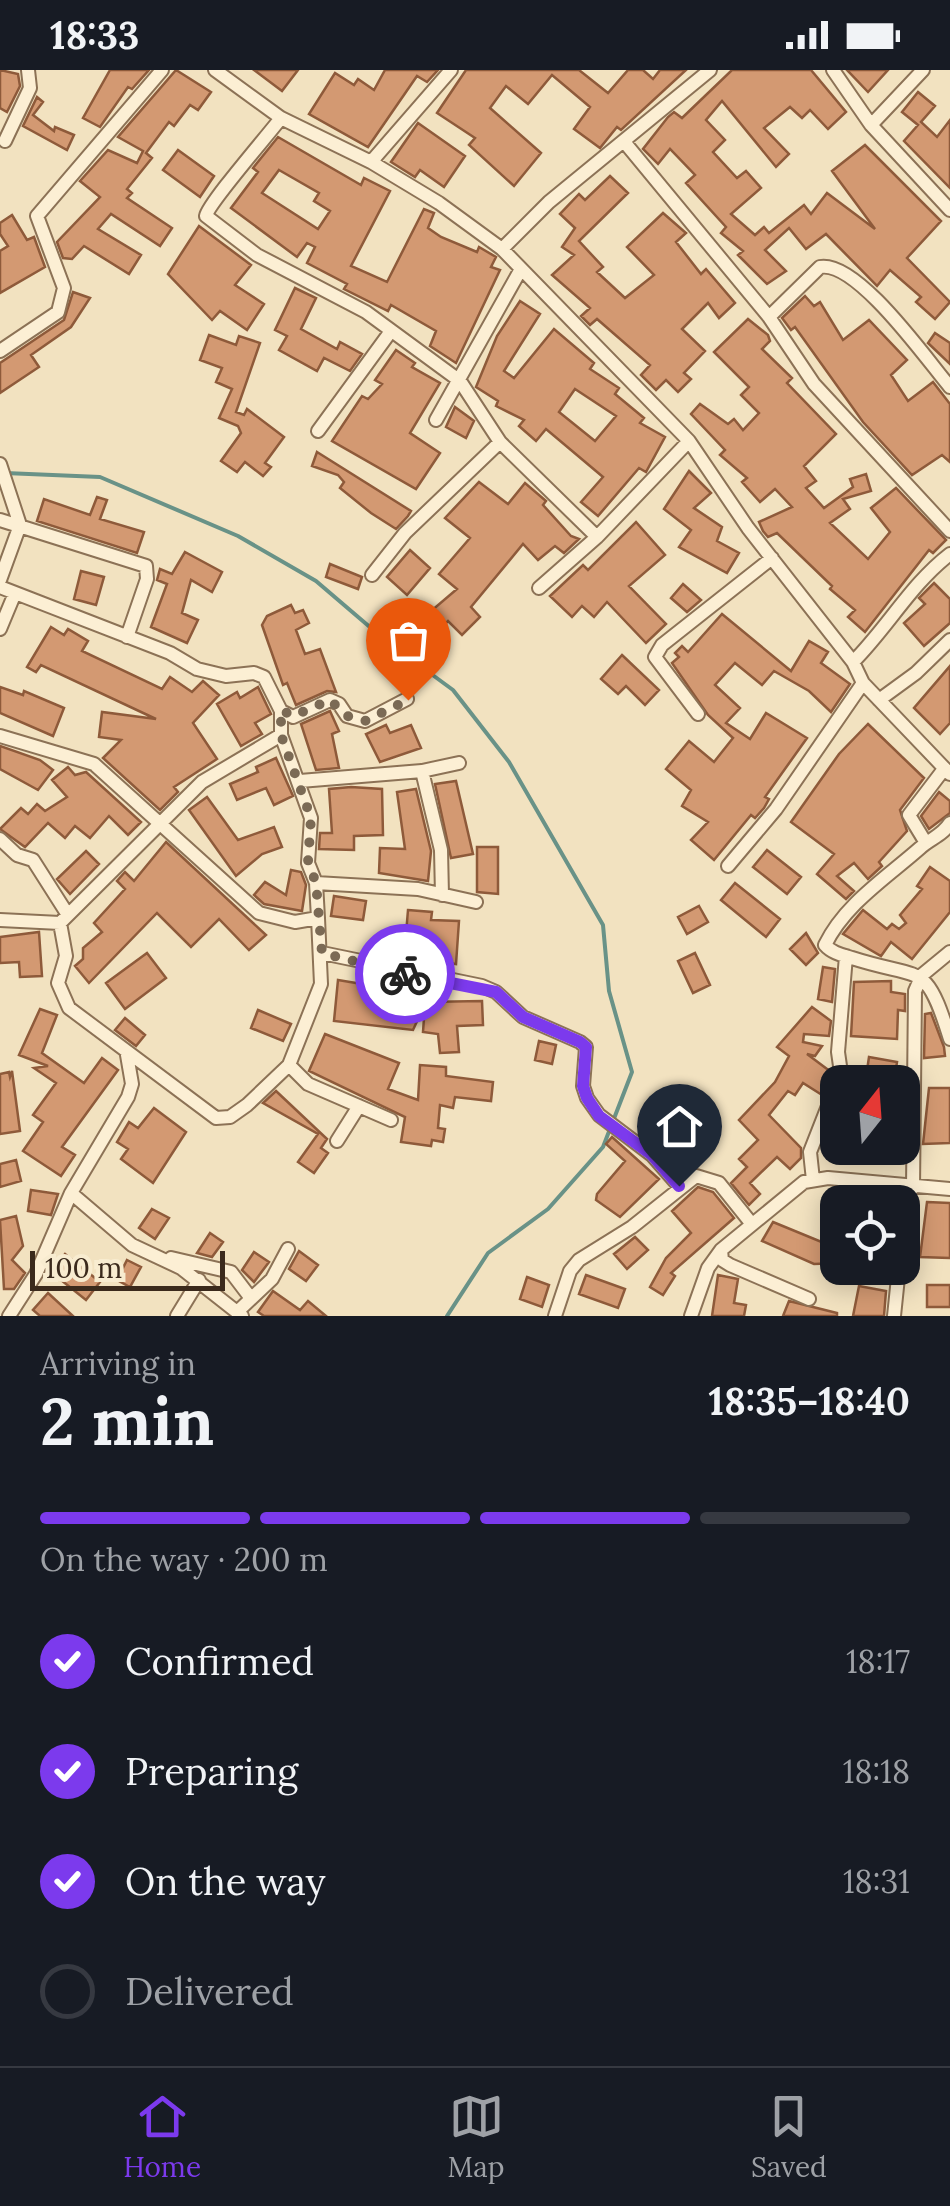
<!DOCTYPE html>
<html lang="en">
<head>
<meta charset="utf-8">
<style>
  body { margin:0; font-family:Lora,serif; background:#20242c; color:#f1f3f6; height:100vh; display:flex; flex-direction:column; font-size:38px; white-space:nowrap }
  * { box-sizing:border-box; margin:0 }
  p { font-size:32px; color:#9ea1a6 }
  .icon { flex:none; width:55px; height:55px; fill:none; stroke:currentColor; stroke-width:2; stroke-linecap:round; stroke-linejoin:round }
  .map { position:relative; height:1246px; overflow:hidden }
  .drawer { display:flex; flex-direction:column; background:#171b24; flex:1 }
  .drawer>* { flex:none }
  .needle { width:65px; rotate:17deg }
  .tools { position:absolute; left:820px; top:995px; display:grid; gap:20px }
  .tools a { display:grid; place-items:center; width:100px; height:100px; border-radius:20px; background:#171b24; box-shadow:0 5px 25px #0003; font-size:50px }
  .scale { position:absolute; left:30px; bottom:25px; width:195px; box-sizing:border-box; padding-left:10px; border:5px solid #3b2a1c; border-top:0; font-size:28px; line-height:35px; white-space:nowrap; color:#3b2a1c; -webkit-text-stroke:8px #f8ecd0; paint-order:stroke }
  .pin { position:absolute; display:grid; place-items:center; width:85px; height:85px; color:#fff; margin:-102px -42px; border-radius:50% 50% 50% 0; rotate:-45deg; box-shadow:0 0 10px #0007 }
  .pin .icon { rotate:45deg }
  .courier { position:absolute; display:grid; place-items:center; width:100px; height:100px; margin:-50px; border:8px solid #7c3aed; border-radius:50%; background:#fff; color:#222; box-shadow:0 2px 12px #0007 }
  .summary em { font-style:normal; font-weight:800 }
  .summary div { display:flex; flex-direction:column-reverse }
  .summary { display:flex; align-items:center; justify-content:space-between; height:170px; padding:0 40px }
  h1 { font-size:65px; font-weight:800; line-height:75px }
  .bar { display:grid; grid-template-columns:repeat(4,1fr); gap:15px 10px; align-content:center; height:120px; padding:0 40px }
  .bar i { height:12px; border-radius:8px; background:#363941 }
  .bar .active { background:#7c3aed }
  .bar p { grid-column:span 4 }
  ol { padding:0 40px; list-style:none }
  li { display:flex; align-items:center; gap:30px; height:110px }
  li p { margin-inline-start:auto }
  li .icon { padding:10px; border-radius:50%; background:#7c3aed; color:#fff; stroke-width:4 }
  li:last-child { color:#9ea1a6 }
  li i { width:55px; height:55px; border:5px solid #363941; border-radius:50% }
  .status { display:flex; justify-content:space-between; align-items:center; height:70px; padding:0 50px; background:#171b24; direction:ltr }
  .status svg { height:28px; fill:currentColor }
  .menu { display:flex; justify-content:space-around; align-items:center; height:140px; border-top:2px solid #363941; background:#171b24; font-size:28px; color:#9ea1a6 }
  .menu a { display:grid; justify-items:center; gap:5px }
  .menu .active { color:#7c3aed }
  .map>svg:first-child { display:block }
</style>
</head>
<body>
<div class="status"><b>18:33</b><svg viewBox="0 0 49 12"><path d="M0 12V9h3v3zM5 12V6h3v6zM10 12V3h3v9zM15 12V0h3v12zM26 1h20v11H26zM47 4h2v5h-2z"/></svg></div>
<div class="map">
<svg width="950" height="1246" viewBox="0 0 950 1246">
  <rect width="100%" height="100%" fill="#f2e2c0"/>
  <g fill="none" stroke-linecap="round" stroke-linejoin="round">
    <!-- stream -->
    <path stroke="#699287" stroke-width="4" d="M5,403L100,407L238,466L316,511L385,570L453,620L509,692L603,855L609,921L632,1002L603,1077L548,1139L488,1183L447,1246"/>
  </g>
  <!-- building -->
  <path fill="#d39972" stroke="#8e5a3a" stroke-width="2.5" fill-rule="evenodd" d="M0,0L18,4L20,16L7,42L0,38Z
    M110,0H149L132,19L128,17L100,57L83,48Z
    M176,0L211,22L198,40L190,35L174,56L169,52L146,83L152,88L127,119L132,123L127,128L172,158L160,176L111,144L98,159L141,185L129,204L84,176L72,189L63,188L57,172L100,127L80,111L108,80L137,93L143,81L118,67Z
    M254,0H298L282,21Z
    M385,0H438L427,12L417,6L368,77L309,44L335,3L354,15L358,9L374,20Z
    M466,0H579L608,23L628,0H643L653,9L660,0H686L621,60L617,57L600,78L574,59L590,37L552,5L528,34L506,16L490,38L541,83L514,116L469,75L475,68L437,43Z
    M732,0H811L846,42L828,59L810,40L802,48L790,37L764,58L789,84L776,97L722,31L706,50L725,70L713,82L737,108L746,101L761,118L731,144L755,165L764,157L769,163L804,135L811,144L827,123L875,159L832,101L865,75L941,151L907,188L950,232L935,249L916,232L921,227L890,200L877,216L826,164L806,179L789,158L765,180L786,201L767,214L738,185L743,181L721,163L726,157L686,113L695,105L670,79L658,94L643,79L668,47L674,42L682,48Z
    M847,0H888L868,22Z
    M918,22L935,36L921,52L937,67L950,50V118L904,71L918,55L902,42Z
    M37,27L43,32L33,45L54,61L55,57L74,65L67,80L23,56Z
    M418,53L465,86L444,117L420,100L415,107L391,92Z
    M278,67L361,115L364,108L390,121L351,196L387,212L424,139L434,143L428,158L441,167L477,182L479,177L496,187L491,197L500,200L456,293L430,276L436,261L391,235L388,241L344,219L347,214L307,193L315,177L307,173L297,187L231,138L258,102L253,98ZM279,100L319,123L314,131L330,141L318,159L262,123Z
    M178,80L214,106L200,127L163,100Z
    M610,106L628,123L579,171L603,197L597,202L625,228L654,205L627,177L663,143L686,163L676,172L701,204L706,199L735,233L719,248L708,233L682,259L705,281L684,303L691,309L678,322L666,310L656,320L641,305L650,295L597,249L590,255L581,246L590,238L552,205L574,185L562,177L575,158L560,144L579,124L585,130Z
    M12,145L27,170L34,167L45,197L0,223V181L8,176L0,164V153Z
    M199,156L251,195L235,215L264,234L247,260L220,241L212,250L168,204Z
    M295,218L316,228L301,259L337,279L340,272L362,284L350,301L324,288L317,301L279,280L287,266L275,260Z
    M73,222L90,228L71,257L31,285L39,297L0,323V293L64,250Z
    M805,226L814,236L820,232L843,270L869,250L907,290L891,305L908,331L933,312L950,334V392L942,385L912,405L863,352L795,257L791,260L782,248Z
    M520,231L540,244L504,301L514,308L554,259L594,293L590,299L619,318L615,324L644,348L640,353L665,367L646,402L639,398L598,446L581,432L603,407L546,359L536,371L519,356L524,350L496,336L498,331L476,317L497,266ZM575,319L616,346L595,371L559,342Z
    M748,249L768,265L770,271L762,279L792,308L787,313L836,364L804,396L816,411L806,418L824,438L853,417L850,409L866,404L871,421L843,429L850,439L830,453L868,489L890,462L871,438L896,418L946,470L933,483L929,480L865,562L848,547L855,540L830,519L832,516L777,463L768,467L763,461L759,452L792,437L775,419L760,432L742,412L747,408L720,385L725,380L691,344L700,334L728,354L734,349L743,360L759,343L741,325L749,317L714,282Z
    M935,263L950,273V294L928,273Z
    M209,265L236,275L239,266L260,273L236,342L244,345L247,339L284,367L265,393L271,397L263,406L245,392L237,402L221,391L241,363L238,356L219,348L232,319L216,312L222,298L200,290Z
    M396,280L415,293L412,297L440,313L410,363L440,383L416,419L332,371L362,326L368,329L382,314L375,310Z
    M455,337L474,351L466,368L446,357Z
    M317,382L411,441L408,446L396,459L371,443L340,418L344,412L338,405L312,396Z
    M689,401L711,423L694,438L722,457L717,471L739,483L727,503L679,477L691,460L664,439Z
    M479,412L508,434L525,413L546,431L543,435L571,466L579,469L564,483L555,476L538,490L523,474L471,537L480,547L462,565L448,551L432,567L417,553L457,519L439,504L470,468L445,448Z
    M97,427L107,430L100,449L144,462L137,483L37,451L44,429L90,445Z
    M636,452L665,485L629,516L666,554L646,573L607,532L594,547L582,536L572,547L550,526L583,495L588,500Z
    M410,480L430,498L407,525L387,507Z
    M185,482L222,502L212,522L191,510L182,543L198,550L187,573L151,557L167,514L157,510L160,499L172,504Z
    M330,494L362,507L358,519L326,507Z
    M81,501L104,507L96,535L74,529Z
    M934,513L950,529V553L924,576L904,553L925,534L919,528Z
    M683,514L701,530L687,542L671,528Z
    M291,535L295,543L303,540L309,553L296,560L305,584L320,579L336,622L327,621L296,635L287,613L283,615L262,555L267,546Z
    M722,544L791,601L809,571L828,582L821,593L850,614L831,642L809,621L774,601L762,615L735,593L715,615L740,638L726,653L750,669L766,643L807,668L765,727L769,729L764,738L755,748L751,745L714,790L691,770L708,752L682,736L691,720L666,699L689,671L714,692L733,668L708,645L672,593L679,587L675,583L682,576L688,582Z
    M51,557L64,565L68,559L88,571L82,581L162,619L170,607L192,622L203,611L219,625L193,653L217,689L174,717L178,722L160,740L103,688L121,670L99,667L102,642L156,649L41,595L36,602L27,597Z
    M622,585L659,620L645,635L626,616L618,624L601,609Z
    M950,596V653L940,664L914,638Z
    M0,617L23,625L24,621L64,638L53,666L0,643Z
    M258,617L271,644L255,653L262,664L241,676L217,634L237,622L240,628Z
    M330,641L339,661L332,664L339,698L316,700L301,654Z
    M868,654L924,708L900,740L907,761L879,792L882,796L868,809L854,793L837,806L854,821L846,829L817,804L834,784L791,752L839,684Z
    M386,655L390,663L411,655L421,678L380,692L366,664Z
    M0,676L40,690L53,700L38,720L0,699Z
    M276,688L293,726L274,735L266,718L237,730L230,714L258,702L256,697Z
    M68,697L75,705L86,702L141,752L128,765L109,746L90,768L75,756L65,768L48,753L25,777L0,759L21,738L28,744L37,734L45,741L67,727L52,710Z
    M456,711L473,784L451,788L435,714Z
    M351,717L382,719L383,765L354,766V780L319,779L320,763H332L329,719Z
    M416,719L431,781L428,811L379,803L380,778L405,779L397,722Z
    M939,722L950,731V743L929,759L921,746Z
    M207,727L238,770L274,757L282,777L262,784L236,806L189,740Z
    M166,772L266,865L249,880L219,849L191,877L157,843L89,913L75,896L83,889V878L102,862L94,853L125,819L117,811L125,802L134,811Z
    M477,777H498V824L477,822Z
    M767,780L801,807L787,824L753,797Z
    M86,781L99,794L70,824L57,809Z
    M930,797L950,811V842L912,889L891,872L881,886L843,864L863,840L887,859L892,854L899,859L906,853L900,845L922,819L917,816Z
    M291,800L301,802L306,815L302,841L264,834L254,825L265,812L286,825Z
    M735,813L780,849L766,867L721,830Z
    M334,826L366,831L363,850L331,846Z
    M699,836L708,852L687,864L678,847Z
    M408,840L432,842L431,850L459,851L456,894L404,888Z
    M39,862L42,906L20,907L19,892L0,893V867Z
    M806,863L818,883L806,895L790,879Z
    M147,883L166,908L125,939L106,913Z
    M695,883L710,915L693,923L678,891Z
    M823,897L835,899L832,932L818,929Z
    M338,910L428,925L425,932L482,931L483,955L457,956L459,982L440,983L438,964L423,962L425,934L413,960L334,951Z
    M891,911V922L905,924V941L898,940L897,969L851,966L854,912Z
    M812,937L831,951L829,966L804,964L803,972L822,976L815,986L807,984L831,1002L822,1025L803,1013L795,1025L788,1021L769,1045L801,1078V1088L790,1099L777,1087L750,1113L760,1124L749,1135L731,1113L747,1097L739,1089L758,1070L739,1050L775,1012L789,986L777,977Z
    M40,939L57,945L42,983L84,1013L102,988L118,1000L62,1077L75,1085L61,1106L23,1081L43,1052L33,1045L56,1013L34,998L48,996L19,985Z
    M258,940L291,954L283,971L251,958Z
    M931,943L944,977L945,986L924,988L925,944Z
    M125,948L145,965L136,976L115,960Z
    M325,964L399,993L388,1019L418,1030L420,995L446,997V1006L493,1012L491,1031L455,1027L453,1038L440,1035L438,1058L445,1059L443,1072L432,1070L431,1076L401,1072L405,1047L309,1001Z
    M539,971L556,975L552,994L535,990Z
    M869,987L897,992L894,1012L866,1007Z
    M12,1001L20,1061L0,1064V1004L9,1002L10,1007Z
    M929,1018H950V1073L923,1074Z
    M276,1021L327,1069L321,1078L328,1083L314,1103L298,1092L318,1064L263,1033Z
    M154,1038L186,1062L153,1113L121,1089L128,1079L117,1072L129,1052L138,1058Z
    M612,1067L659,1109L620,1147L596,1130L597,1124L625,1091L606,1074Z
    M682,1079L698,1094L682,1104L670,1091Z
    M16,1090L21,1111L0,1117V1094Z
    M698,1117L713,1122L734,1148L671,1203L675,1206L663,1225L650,1217L666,1188L691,1163L672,1141Z
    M838,1119L892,1126L891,1132H836Z
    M31,1120L58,1124L51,1145L28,1141Z
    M927,1132L950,1133V1188L920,1187Z
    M152,1139L169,1148L155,1169L139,1158Z
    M16,1146L23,1176L12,1190L25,1203L14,1219H4L0,1150Z
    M773,1152L824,1173L825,1169L838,1172V1193L814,1194L762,1171Z
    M210,1163L223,1172L212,1187L197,1183Z
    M635,1167L648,1180L627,1199L614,1184Z
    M299,1181L318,1195L306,1211L289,1199Z
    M254,1182L269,1192L254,1212L242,1200Z
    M65,1184L100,1212L86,1230L51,1202Z
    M127,1190L141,1197L130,1217L117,1210Z
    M586,1205L625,1219L618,1238L579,1224Z
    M718,1205L738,1209L734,1233L746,1235L744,1246H712Z
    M527,1207L549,1215L542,1237L520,1229Z
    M927,1215H950V1237H927Z
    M859,1216L886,1221L884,1246H853Z
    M273,1221L300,1240L308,1231L326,1246H264L258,1242Z
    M48,1223L73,1246H40L33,1240Z
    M789,1231L837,1243V1246H783Z"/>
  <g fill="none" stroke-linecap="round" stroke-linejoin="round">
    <defs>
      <path id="street" d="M215,0L281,48L371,92L439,133L502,179L689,371L748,458L853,592L863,613L950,704
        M833,0L871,55L950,140
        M281,48C268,65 208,134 206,146L257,185L366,242L460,311L500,372L597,467
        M871,55L923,0
        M5,71L30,18L28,0
        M626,74L769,247L814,314L950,461
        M371,92L451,0
        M502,179L549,132L710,0
        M769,247L820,197C857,190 927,290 950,317
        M0,281L58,242L64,218L37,146L162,0
        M436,350L521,199
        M318,361L391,261
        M0,394L20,455L0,510
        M0,450L146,496L147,509L127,567
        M372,505L405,463L500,372
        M0,517L170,583L197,599L226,606L254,603L264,607L281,641V665L311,748L308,793L316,813L318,848
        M539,518L597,467L689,371
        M0,559L15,523
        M853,592C888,557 911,514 950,484
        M879,630L916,603L950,570
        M281,641L293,647L330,630L339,634L347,646L365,651L407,629
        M698,644L655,587L662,575L772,488
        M0,666L94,694L259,843L295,852L318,848L321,914L289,995L247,1035L230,1047L216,1048L69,938L58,913L66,886L60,853
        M422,701L441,780L442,825
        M300,711L422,701L459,693
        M950,753C942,766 931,768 920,778C886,808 845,834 825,875C832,883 842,885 852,888C923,911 925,889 950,969
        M0,769L17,785L33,790L68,845
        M926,773L909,745L944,699
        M728,796L776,739L863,613
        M316,813L418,819L476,832
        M0,850L60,853
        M60,853L202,712L281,665
        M322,883L482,916L496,922L523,947L580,972L586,977L583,1016L587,1028L599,1045L652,1085L679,1116
        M289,995L308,1014L391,1050
        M337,1071L359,1036
        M813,1110L810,1082L841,1003L838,982L846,886
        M913,1118L915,921L922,905L950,882
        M71,1123L132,1175L181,1198L242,1246
        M902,1164L908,1118
        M721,1180L722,1190L730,1195L809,1229
        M171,1188L231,1202L250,1227
        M237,1242L272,1209L288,1179
        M9,1246L36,1204L71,1123L128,1027L132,1014L127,985
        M177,1246L199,1210
        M555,1246L570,1201L579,1190L632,1157L696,1106L719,1113L751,1153
        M691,1246L708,1198L721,1180L804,1112L828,1108L950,1119
        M894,1246L899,1198"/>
    </defs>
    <!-- street casing -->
    <use href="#street" stroke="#8c7256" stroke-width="16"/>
    <!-- street -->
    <use href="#street" stroke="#fcefd4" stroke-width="12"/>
  </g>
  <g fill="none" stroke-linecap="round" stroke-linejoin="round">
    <!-- done -->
    <path stroke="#7b6a55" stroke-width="10" stroke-dasharray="0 18" d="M405,904L322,883L316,813L308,792L311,748L281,665V640L293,646L330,630L347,646L365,651L408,630"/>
    <!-- route -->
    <path stroke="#7c3aed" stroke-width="12" d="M405,904L496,922L523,947L580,972L586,977L583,1016L587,1028L599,1046L652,1085L679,1116"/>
  </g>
</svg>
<div class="tools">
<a><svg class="needle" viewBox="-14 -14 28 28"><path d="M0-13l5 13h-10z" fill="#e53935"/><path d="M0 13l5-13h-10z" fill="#9ea1a6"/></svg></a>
<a><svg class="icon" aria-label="locate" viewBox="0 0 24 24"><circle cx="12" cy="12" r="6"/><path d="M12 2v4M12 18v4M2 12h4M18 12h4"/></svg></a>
</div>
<div class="scale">100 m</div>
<div class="pin" style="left:408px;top:630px;background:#ea580c"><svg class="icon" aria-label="bag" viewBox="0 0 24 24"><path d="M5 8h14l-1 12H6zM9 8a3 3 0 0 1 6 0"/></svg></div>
<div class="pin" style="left:679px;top:1116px;background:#1f2937"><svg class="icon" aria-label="home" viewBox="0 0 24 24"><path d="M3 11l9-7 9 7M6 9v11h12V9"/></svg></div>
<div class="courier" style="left:405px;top:904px"><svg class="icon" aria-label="bike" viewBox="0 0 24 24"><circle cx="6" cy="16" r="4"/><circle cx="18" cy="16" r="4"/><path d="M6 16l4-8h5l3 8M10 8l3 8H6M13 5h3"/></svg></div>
</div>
<section class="drawer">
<div class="summary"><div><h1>2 min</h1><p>Arriving in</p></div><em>18:35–18:40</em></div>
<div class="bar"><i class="active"></i><i class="active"></i><i class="active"></i><i></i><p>On the way · 200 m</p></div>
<ol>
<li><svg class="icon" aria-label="check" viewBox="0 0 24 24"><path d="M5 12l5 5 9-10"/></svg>Confirmed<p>18:17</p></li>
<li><svg class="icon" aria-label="check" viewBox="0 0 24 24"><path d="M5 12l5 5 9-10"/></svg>Preparing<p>18:18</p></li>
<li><svg class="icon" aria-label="check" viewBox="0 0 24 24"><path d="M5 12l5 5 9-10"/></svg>On the way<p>18:31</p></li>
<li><i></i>Delivered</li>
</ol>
</section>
<nav class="menu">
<a class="active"><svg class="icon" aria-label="home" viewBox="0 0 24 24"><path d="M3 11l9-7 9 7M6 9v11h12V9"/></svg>Home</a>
<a><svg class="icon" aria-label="map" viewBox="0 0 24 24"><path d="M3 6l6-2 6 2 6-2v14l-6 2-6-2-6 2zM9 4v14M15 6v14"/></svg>Map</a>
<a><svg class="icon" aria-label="saved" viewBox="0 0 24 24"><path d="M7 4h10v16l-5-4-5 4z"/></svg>Saved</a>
</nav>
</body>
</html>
